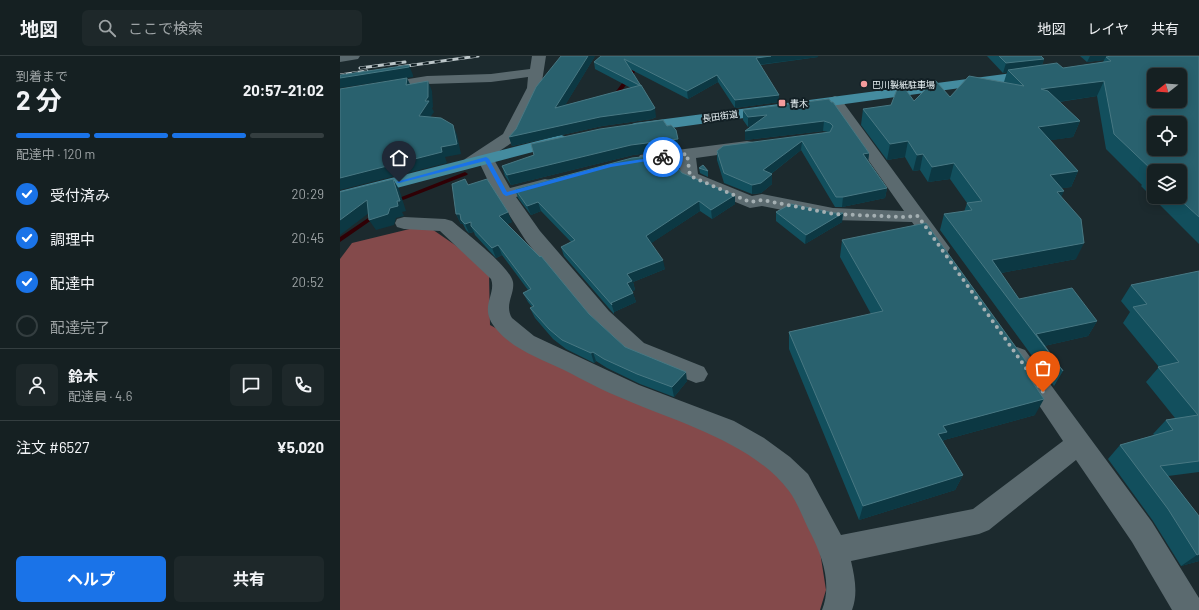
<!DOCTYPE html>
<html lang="ja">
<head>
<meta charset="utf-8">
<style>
  body { margin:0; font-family:Barlow,"Noto Sans JP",sans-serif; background:#1e282a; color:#f1f3f6; height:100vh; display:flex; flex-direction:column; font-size:15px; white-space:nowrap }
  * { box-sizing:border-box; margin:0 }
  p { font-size:13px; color:#9da3a5 }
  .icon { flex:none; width:22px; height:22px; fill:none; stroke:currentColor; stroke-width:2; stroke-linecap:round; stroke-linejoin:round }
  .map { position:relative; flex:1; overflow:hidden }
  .side { display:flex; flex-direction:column; background:#152022; width:340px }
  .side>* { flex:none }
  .needle { width:26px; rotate:253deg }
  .tools { position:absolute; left:807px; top:12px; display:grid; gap:8px }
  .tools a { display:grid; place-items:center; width:40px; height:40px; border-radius:6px; background:#152022; box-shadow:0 2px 10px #0003,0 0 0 1px #343e40; font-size:20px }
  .pin { position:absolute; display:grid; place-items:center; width:34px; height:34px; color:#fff; margin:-41px -17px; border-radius:50% 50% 50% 0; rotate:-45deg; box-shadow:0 0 4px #0007 }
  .pin .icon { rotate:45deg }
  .courier { position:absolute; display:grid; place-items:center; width:40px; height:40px; margin:-20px; border:3px solid #1a73e8; border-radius:50%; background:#fff; color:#222; box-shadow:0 1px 5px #0007 }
  .head em { font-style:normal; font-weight:700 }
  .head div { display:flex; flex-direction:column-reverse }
  .head { display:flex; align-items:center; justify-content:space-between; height:68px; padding:0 16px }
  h1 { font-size:26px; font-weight:700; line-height:30px }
  .bar { display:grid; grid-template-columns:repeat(4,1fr); gap:6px 4px; align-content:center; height:48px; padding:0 16px }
  .bar i { height:5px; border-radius:3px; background:#343e40 }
  .bar .current { background:#1a73e8 }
  .bar p { grid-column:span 4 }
  .line { display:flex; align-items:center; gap:10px; padding:0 16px; border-top:1px solid #343e40 }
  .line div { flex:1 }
  .round { display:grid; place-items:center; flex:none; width:42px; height:42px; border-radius:6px; background:#1e282a }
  ol { padding:0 16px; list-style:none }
  li { display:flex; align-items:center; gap:12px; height:44px }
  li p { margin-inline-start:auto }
  li .icon { padding:4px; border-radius:50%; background:#1a73e8; color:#fff; stroke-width:4 }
  li:last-child { color:#9da3a5 }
  li i { width:22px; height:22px; border:2px solid #343e40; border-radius:50% }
  .button { display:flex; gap:8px; margin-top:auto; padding:8px 16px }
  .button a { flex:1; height:46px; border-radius:6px; background:#1a73e8; color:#fff; font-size:16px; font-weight:700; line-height:46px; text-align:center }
  .button a+a { background:#1e282a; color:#f1f3f6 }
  header { display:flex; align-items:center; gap:24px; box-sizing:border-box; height:56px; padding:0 20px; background:#152022; border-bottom:1px solid #343e40 }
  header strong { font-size:19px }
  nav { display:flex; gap:22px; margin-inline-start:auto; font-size:14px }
  .search { width:280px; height:36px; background:#1e282a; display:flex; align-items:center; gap:10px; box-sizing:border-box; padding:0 14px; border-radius:6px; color:#9da3a5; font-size:15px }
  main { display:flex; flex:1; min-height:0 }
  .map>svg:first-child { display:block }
</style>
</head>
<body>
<header>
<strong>地図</strong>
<div class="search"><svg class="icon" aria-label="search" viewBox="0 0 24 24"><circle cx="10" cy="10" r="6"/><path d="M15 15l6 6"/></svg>ここで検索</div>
<nav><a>地図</a><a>レイヤ</a><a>共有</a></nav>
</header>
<main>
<section class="side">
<div class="head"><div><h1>2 分</h1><p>到着まで</p></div><em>20:57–21:02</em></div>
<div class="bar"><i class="current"></i><i class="current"></i><i class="current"></i><i></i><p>配達中 · 120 m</p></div>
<ol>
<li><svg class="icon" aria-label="check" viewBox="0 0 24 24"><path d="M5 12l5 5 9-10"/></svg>受付済み<p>20:29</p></li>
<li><svg class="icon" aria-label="check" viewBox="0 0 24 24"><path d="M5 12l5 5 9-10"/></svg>調理中<p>20:45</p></li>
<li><svg class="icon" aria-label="check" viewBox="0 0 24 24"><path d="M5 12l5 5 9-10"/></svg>配達中<p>20:52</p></li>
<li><i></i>配達完了</li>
</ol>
<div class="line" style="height:72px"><a class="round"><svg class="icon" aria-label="person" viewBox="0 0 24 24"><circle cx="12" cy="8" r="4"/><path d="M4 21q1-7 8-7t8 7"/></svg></a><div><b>鈴木</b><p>配達員 · 4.6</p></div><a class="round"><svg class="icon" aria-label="chat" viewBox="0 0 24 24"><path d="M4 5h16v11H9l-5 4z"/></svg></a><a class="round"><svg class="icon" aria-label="phone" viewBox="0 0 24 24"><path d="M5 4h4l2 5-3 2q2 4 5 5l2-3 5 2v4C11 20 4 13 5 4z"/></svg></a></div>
<div class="line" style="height:52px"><div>注文 #6527</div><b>¥5,020</b></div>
<div class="button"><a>ヘルプ</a><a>共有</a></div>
</section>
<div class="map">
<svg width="859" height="554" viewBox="0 0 859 554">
  <rect width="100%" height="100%" fill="#1c2a2e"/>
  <!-- forest -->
  <path fill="#844a4b" d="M86,169L115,189L149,217L150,269L298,348L415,390L473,451L486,534L480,554H0V203L12,187Z"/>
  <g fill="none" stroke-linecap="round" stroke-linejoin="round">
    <!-- stream -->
    <path fill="#2f0005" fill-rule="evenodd" d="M302,0H306L281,36L274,42H270V40L277,34Z
      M125,116L128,118L127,119L63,144L55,149L52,147L59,142Z
      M37,156L39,157V159L0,186V181Z"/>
    <!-- minor -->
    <path fill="#5b6a6f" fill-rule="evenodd" d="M0,0H20L18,3L0,6Z
      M192,0H206L201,32L178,81L176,84L152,100L170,132L205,123L211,124L214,128L211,132L176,141L200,175L269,255L304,287L364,311L368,318L364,325L356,327L288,299L253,267L186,185L150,129L140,108L131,112L125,111L122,107L125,103L163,78L187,32L188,21L151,26L87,28L0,42V34L87,20L151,18L190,13Z
      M495,40L500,42L610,192L607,197L600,199L593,197L572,166L493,164L422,150L410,152L344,125L341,121L339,104L306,108L300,107L298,103L300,99L306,98L407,85L413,86L415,90L413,94L356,102L358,118L412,140L422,138L493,152L564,155L487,45L490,42Z
      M64,161L105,163L112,165C125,176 170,211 173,226C175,238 164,249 172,262L194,280L299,329L394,365L424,382L450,401L468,418L501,479L633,453L723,385L666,300L669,294L677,291L685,294L812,466L859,542V554H832L792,486L736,404L649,474L639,478L511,505C515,522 518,538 512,554H482C492,529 483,502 471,478C464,465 458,447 449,435C413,387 337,366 284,343C263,335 244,324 224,314C201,303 174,294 157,274C137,252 157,239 151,223L100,175L64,173L57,171L55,167L57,163Z"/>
    <!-- major -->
    <path fill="#448b9f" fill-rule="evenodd" d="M695,14L700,15L702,18L700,21L295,77L289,75L287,72L289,69L295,67Z
      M221,79L227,81L229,84L227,87L0,147V135Z"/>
    <defs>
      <path id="rail" d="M59,11L138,0
        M20,12L65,6
        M0,19L27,15"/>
    </defs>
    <!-- rail casing -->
    <use href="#rail" stroke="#bcc6c9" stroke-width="3"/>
    <!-- rail -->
    <use href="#rail" stroke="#132025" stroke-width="2" stroke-dasharray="6" stroke-linecap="butt"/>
  </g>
  <!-- wall -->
  <path fill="#124f5d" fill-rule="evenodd" d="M255,0L225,49L291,32L255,13L254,6L261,0L478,1L420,9L439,46L395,52L378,26L348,43L290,13L316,61L312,63L262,70L172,90L169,81Z
    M647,0H701L704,3L702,9L723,12L763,6L764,4L747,6L740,0H859V188L801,130L802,129L766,93L757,40L719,46L740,65L733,81L710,84L738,115L731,131L721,132V140L736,203L661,217L679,243L757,265L748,280L704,290L723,315L714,330L600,174L604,158L624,156L627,147L610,123L588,126L580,114L573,115L565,101L547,104L521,69L523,53L610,41L664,26L667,16L663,17ZM814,115L840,141H814Z
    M489,43L529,97L528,105L547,132L545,142L502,151H495L461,94L431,118L432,128L421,137L412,138L384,127L377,104V95L488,76L483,75L405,84V75L411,70L408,71L403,64V54Z
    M339,93L293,99L171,129L165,120L162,110Z
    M338,112L342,117L395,148L372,163L360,155L311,187L325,213L293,226L295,234L292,235L296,246L274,256V258L224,200L221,191L231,186L201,155L191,159L178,142L175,133Z
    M359,112L368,115V121L360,117Z
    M128,129L172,166L167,168L249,258L285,291L347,325L334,341L300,328L267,312L256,305L254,307L226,293L213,283L195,262L190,252L192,251L188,246L183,237L188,234L162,199L156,202L135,179L134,176L129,177L126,174L123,168H121L116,158Z
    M436,156L494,157H503L502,166L465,188L436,165Z
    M502,184L696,319L692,326L695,359L604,384L603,386L623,419L615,434L519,464L449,293V276L531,258L500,201Z
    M859,215V416L828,420L859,460V505L841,510L813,465L768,403L780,389L814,379L813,378L826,364L835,362L806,326L819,311L783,267L790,256L781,245L791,229Z"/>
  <!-- shaded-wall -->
  <path fill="#0c3843" d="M248,0H255L218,61L215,52Z
    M431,0H478V1L416,9V2Z
    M750,0H792L766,1L764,4L747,6Z
    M704,3L701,12L668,14L667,16L663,17L666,7Z
    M69,9L73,19V21L0,32V22Z
    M377,19L378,26L348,43L347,35Z
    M67,22L72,32L66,29Z
    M88,25L92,35L93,51L92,52L94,56L84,70L79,60L85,45Z
    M764,25L757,40L696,49L701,33Z
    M439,39V46L395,52V44Z
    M315,52L316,61L312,63L262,70L172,90L169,81L260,61Z
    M427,59L428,68L408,71V61Z
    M484,65L483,75L405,84V75Z
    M740,65L733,81L692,87L698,71Z
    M113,69L117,79L121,98L105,101L107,107L0,134V122Z
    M338,83L339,93L293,99L171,129L167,119L291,89Z
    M462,85L461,94L423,124V114Z
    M568,85L565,101L547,104L550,88Z
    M529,97L528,107L523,98Z
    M583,98L580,114L573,115L577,99Z
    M614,107L610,123L588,126L592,111Z
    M738,115L731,131L703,135L710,119Z
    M432,118V128L421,137L412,138V129Z
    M53,123L59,133L66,155L62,156L64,160L56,162L54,169L36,174L29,164L50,152L57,145Z
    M547,132L545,142L502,151L503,141Z
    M724,135L717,151V136Z
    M395,139V148L372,163L371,154Z
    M27,144L33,154L0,179V164Z
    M359,145L360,155L307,190L306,180Z
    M198,146L201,155L191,159L187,150Z
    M168,156L172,166L163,170L159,160Z
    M503,157L502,166L465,188L466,179Z
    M116,158H120L121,164L123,168H121Z
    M131,166V170L134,176L129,177L125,168Z
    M744,187L736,203L650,219L652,204Z
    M158,189L162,199L156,202L152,192Z
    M323,204L325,213L293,226L295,234L290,236L287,227V218Z
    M293,237L296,246L274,256L271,247Z
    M757,265L748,280L704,290L696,278Z
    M253,296L256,305L254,307L251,297Z
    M346,316L347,325L334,341L332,331Z
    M696,319L687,336L689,321Z
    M704,343L695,359L604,384L600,392L598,378L603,370Z
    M623,419L615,434L519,464L523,450Z
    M859,498V505L841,510L857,499Z"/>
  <!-- building -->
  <path fill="#29616e" stroke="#487883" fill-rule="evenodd" d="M221,0H248L215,52L301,29L315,52L311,54L260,61L169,81L176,73L196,31Z
    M261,0H431L416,2L439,39L395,44L377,19L347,35L284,3L301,30L254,6Z
    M659,0H701L704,3L666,7Z
    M771,0H859V161L837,141H840V115H814V119L810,115L812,114L774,78L764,25L701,33L708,35L740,65L698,71L738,115L710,119L724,135L717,136L741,163L744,187L652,204L679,243L732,232L757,265L696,278L723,315L604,158L632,154L627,147L642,145L614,107L592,111L583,98L577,99L568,85L550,88L523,53L551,49L559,28L561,27L574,45L595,24L610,41L629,20L684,30L668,14L717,7L723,12L771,5L766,1ZM814,19H840V45H814ZM814,67H840V93H814Z
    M69,9V11L0,22V19Z
    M67,22L66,29L88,25V41L85,45H89L79,60L101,62L113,69L117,88L101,91L102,96L0,122V33Z
    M489,43L491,46H493L529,97L523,98L547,132L503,141H496L462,85L423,114L432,118L421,127L412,129L384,117L377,95L383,90L490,76L493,70L490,67L484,65L405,75L427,59L408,61L403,54Z
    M323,64L327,70L331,69L336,74L338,83L291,89L167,119L162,110L194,99L191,88L260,73Z
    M336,97L338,112L342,117L395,139L371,154L359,145L306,180L323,204L287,218L292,225L287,227L293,237L271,247L272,249L221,191L235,184L198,146L187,150L175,133L292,102Z
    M363,109L368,115L359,112Z
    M53,123L60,145H57L58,150L50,152L48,158L29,164L27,144L0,164V136Z
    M125,123L128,129L147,123L168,156L159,160L200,201L201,200L249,258L285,291L346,316L332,331L297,318L264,303L253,296L251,297L222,284L209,273L190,252L194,250L183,237L191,233L158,189L152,192L131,170V166L125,168L121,164L120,158H116L112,128Z
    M451,148L494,157H503L466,179L436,156Z
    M586,167L696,319L689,321L704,343L603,370L607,376L598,378L623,419L523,450L449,276L543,255L502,184Z
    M859,215V405L820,410L859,460V498L857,499L828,453L780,389L833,374L826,364L858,359L818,311L839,306L793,251L807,248L791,229Z"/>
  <!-- route -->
  <path fill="#1a73e8" d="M323,100L325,102L271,111L166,140L163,138L145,105L59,127L56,126L146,101L149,103L167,136L270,108Z"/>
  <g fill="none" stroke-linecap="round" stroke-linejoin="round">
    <!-- done -->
    <path stroke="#a4afb2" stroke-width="4" stroke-dasharray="0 7.2" d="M323,101L347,98L350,120L410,146L422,144L494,158L561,161L578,160L703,336"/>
  </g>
  <!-- markers -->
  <g fill="#f59b9c" stroke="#132025" stroke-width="1.5">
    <circle cx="524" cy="28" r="4"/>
    <rect x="438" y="43" width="8" height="8" rx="2"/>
  </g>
  <g text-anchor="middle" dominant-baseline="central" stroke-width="4" stroke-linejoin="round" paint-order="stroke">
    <!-- far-poi labels -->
    <g font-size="9" fill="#edf6f9" stroke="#132025" text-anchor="start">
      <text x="532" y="28">巴川製紙駐車場</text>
      <text x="450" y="47">青木</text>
    </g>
    <!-- far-street labels -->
    <g font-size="9" fill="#edf6f9" stroke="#132025">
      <text transform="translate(380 60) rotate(-8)">長田街道</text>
    </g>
  </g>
</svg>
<div class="tools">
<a><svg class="needle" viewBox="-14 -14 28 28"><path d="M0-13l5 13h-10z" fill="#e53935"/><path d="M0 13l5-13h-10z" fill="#9da3a5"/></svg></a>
<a><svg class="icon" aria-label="locate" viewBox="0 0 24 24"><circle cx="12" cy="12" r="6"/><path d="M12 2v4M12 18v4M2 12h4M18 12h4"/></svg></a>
<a><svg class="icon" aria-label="layers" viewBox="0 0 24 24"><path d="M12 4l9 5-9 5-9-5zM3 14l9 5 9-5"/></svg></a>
</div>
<div class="pin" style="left:703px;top:336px;background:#ea580c"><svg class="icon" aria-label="bag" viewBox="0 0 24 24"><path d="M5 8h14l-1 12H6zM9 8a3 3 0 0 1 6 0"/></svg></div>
<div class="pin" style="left:59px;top:126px;background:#1f2937"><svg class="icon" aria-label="home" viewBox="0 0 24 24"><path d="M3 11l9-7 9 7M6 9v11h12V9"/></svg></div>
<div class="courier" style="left:323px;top:101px"><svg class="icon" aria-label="bike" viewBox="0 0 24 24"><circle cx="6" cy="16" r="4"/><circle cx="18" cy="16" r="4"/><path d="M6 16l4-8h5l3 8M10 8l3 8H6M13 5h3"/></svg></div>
</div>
</main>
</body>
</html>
